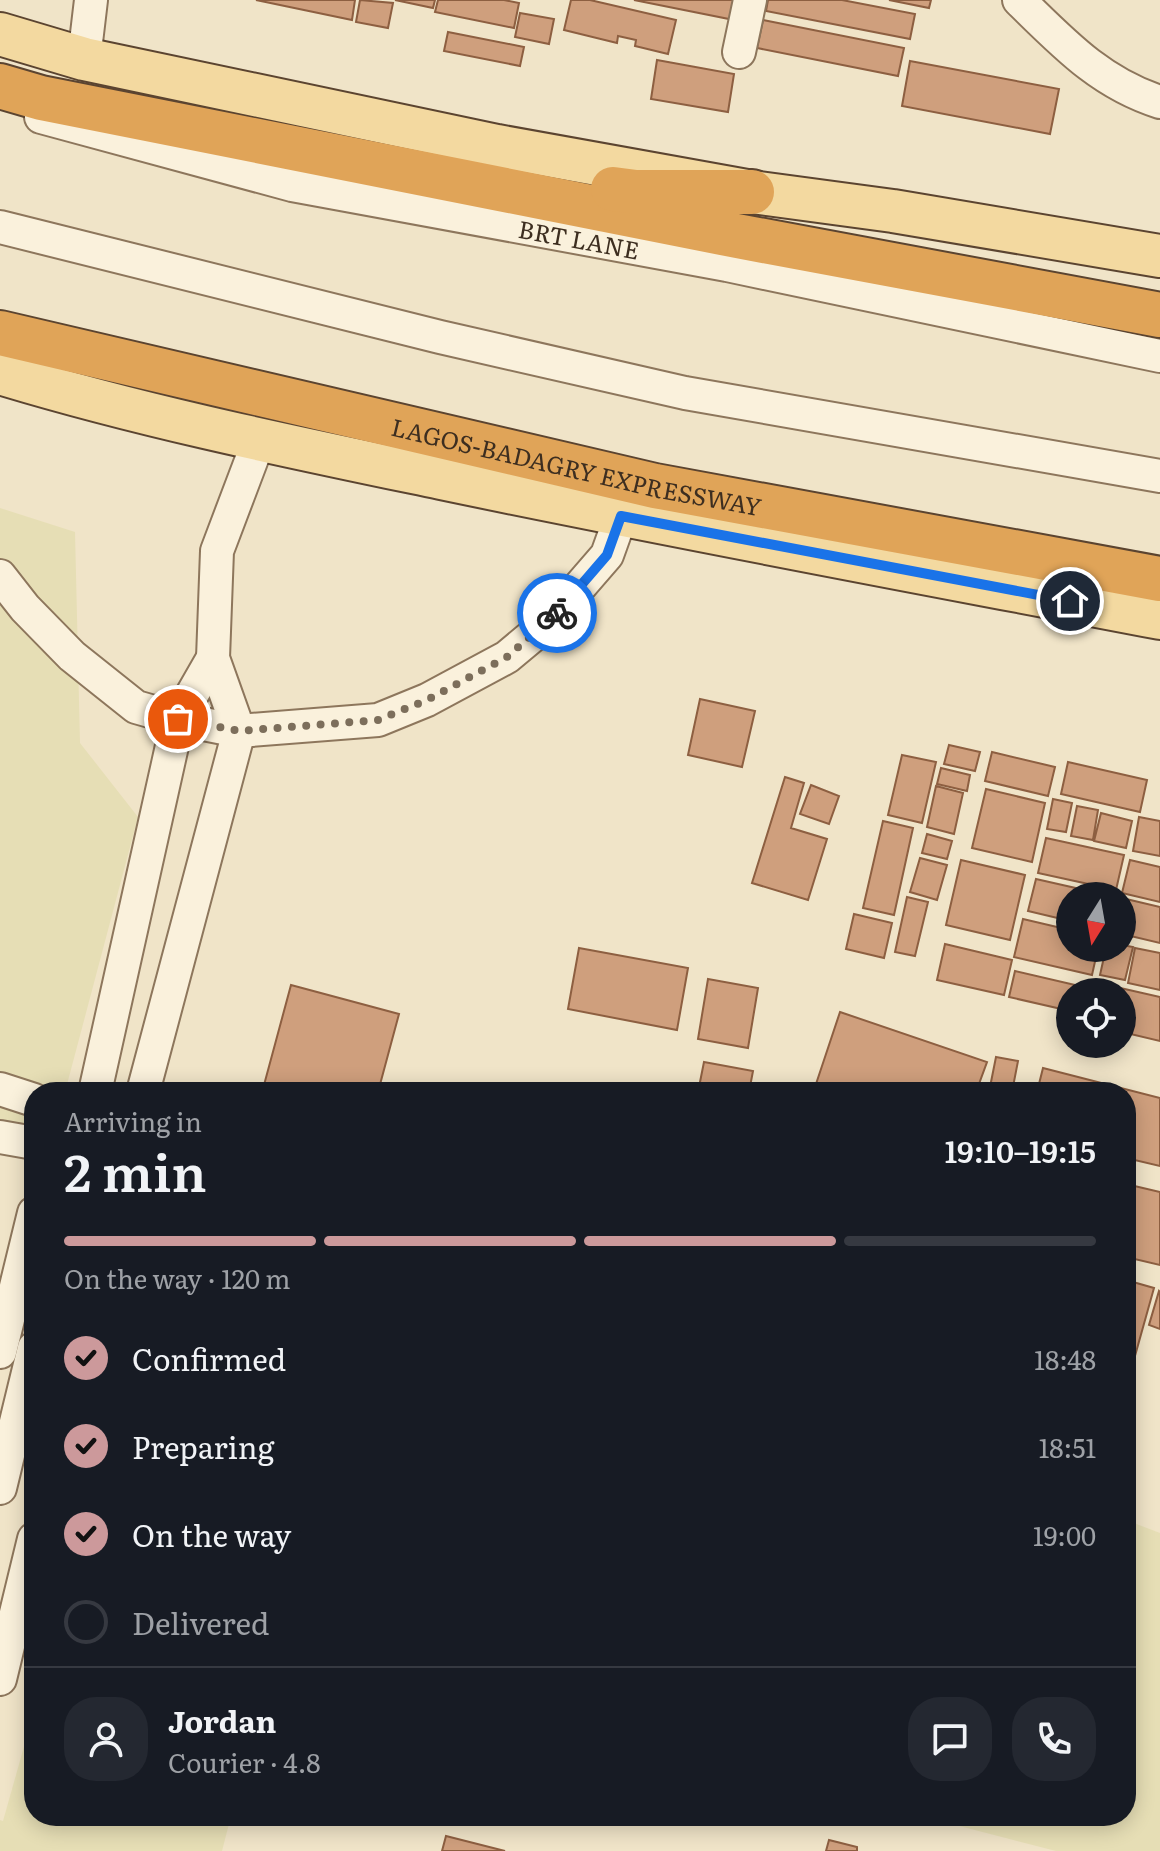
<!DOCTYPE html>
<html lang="en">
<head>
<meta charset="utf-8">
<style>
  body { margin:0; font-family:Literata,serif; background:#242831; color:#f1f3f6; height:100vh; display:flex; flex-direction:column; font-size:30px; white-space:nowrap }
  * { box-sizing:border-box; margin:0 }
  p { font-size:26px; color:#9ea1a6 }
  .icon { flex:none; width:44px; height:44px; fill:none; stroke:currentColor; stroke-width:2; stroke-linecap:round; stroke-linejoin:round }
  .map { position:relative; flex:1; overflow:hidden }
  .side { position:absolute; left:24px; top:1082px; width:1112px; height:744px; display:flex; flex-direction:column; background:#171b24; border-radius:32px; box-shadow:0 4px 20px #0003 }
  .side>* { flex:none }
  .needle { width:52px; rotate:191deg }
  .fabs { position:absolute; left:1056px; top:882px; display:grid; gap:16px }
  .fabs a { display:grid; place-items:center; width:80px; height:80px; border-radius:50%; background:#171b24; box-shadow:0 4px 20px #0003; font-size:40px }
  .pin { position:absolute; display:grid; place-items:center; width:68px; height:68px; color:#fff; margin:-34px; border:4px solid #fff; border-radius:50%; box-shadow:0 2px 8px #0007 }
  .courier { position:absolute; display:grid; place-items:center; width:80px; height:80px; margin:-40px; border:6px solid #1a73e8; border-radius:50%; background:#fff; color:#222; box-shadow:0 2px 10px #0007 }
  .overview em { font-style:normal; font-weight:600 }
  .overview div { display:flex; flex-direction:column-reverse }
  .overview { display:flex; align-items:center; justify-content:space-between; height:136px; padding:0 40px }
  h1 { font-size:52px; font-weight:600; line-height:60px }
  .bar { display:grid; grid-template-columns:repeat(4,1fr); gap:12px 8px; align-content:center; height:96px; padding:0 40px }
  .bar i { height:10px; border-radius:6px; background:#363941 }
  .bar .selected { background:#cc999b }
  .bar p { grid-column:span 4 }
  .line { display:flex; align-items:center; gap:20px; padding:0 40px; border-top:2px solid #363941 }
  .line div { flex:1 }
  .round { display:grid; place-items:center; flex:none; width:84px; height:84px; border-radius:32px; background:#242831 }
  ol { padding:0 40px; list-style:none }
  li { display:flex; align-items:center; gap:24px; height:88px }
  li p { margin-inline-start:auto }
  li .icon { padding:8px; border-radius:50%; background:#cc999b; color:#111; stroke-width:4 }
  li:last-child { color:#9ea1a6 }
  li i { width:44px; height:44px; border:4px solid #363941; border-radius:50% }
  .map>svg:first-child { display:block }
</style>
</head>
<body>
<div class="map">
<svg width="1160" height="1851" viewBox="0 0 1160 1851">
  <rect width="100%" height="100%" fill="#f0e4c8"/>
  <!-- farmland -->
  <path fill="#e6deb5" d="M0,508L75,532L80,743L138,817L65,1092H34V1143L0,1137Z
    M1126,1520L1160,1533V1851H1056L921,1816H1126Z
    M34,1711V1816H231L222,1851H0V1820L3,1821Z"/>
  <!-- building -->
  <path fill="#cf9f7d" stroke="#8d5f41" stroke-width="2" d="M256,0H355L352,20Z
    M360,0L393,3L388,28L356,22Z
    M395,0H435L433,8Z
    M438,0H504L519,3L514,28L435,12Z
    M571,0H590L676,20L668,54L635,46L636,40L618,36L617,43L564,30Z
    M634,0H743L739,21Z
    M768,0H842L915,14L910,39L766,11Z
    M889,0H931L929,8Z
    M520,13L554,19L549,44L515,37Z
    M763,20L904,48L898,76L757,48Z
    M448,32L524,47L520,66L444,51Z
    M657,60L734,74L728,112L651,99Z
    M910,61L1059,89L1050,134L902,106Z
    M700,699L755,711L742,767L688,755Z
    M949,745L980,752L975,771L944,764Z
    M992,752L1055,767L1048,796L985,781Z
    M902,755L936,762L922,823L888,815Z
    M1068,762L1147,780L1140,812L1061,794Z
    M941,768L970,775L967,791L937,784Z
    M785,777L804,783L791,828L827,839L808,900L752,883Z
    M811,785L839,796L829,824L800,814Z
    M936,786L963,793L954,834L927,827Z
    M986,789L1045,803L1032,862L972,848Z
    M1053,799L1072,803L1066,832L1047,829Z
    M1077,806L1098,810L1093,840L1071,836Z
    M1101,813L1132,821L1126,848L1094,841Z
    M1139,817L1160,821V856L1133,851Z
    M883,821L913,828L894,915L863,908Z
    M927,834L952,841L947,859L922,853Z
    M1046,838L1124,855L1116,890L1038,873Z
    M920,858L947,865L937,900L910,892Z
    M961,860L1025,875L1010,940L946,925Z
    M1130,860L1160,867V902L1122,893Z
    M1036,879L1111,896H1070V921L1028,911Z
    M907,897L928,902L915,956L895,952Z
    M1122,898L1160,907V943L1122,934Z
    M854,914L892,923L884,958L846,949Z
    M1023,919L1070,930V948H1098L1092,975L1014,957Z
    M945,944L1012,960L1004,995L937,980Z
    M1122,945L1133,947L1125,980L1100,975L1106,948H1122Z
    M579,948L688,968L677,1030L568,1009Z
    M1135,948L1160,953V990L1128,983Z
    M1015,971L1088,988L1087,992H1070V1011L1009,997Z
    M708,979L758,988L748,1048L698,1039Z
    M1094,982L1160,997V1041L1122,1032V992H1092Z
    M291,985L399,1014L378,1092H289L264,1085Z
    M840,1012L987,1062L976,1092H832L815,1087Z
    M996,1057L1018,1061L1012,1092H989Z
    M704,1062L753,1071L749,1092H698Z
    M1043,1068L1160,1098V1166L1126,1158V1092H1037Z
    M1126,1184L1160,1192V1265L1126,1257Z
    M1126,1280L1154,1288L1133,1363L1126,1361Z
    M1159,1291L1160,1292V1329L1149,1325Z
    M446,1836L505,1851H442Z
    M829,1840L857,1847V1851H826Z"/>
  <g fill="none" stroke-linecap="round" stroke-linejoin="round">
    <defs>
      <g id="minor">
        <path d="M1019,0C1063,43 1100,83 1160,102"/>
        <path d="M739,52L750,0"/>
        <path d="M84,59L91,0"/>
        <path id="s1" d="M41,117L292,185L727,265L1160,356"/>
        <path d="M0,227L440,337L685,393L1160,476"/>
        <path d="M0,576L25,608L72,656L136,707L178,719L239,731L378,720L427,700L507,657L549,622L607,555L621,516"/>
        <path d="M0,1089L34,1100"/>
        <path d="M95,1092L178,719L213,658"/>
        <path d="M143,1092L239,731L213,658L217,551L259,440"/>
        <path d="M0,1137L34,1143"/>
        <path d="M0,1352L34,1213"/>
        <path d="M0,1488L34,1348"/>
        <path d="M0,1679L34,1539"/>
      </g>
      <path id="major" d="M0,34L84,59L497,146L752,192L893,211L1160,256
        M0,373C145,417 293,447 441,478C680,528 920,572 1160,618"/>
      <g id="highway">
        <path d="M0,86L41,98L737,236L1160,315"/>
        <path d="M613,189L636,192H752"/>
        <path id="s2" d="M0,333L655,486L1160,579"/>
      </g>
    </defs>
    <!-- minor casing -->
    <use href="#minor" stroke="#8d765c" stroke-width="36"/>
    <!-- major casing -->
    <use href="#major" stroke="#5b4430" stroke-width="46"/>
    <!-- highway casing -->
    <use href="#highway" stroke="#5b4430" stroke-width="48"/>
    <!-- minor -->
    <use href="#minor" stroke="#faf1dc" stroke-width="32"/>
    <!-- major -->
    <use href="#major" stroke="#f3d9a0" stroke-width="42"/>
    <!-- highway -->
    <use href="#highway" stroke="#e0a458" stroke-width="44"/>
  </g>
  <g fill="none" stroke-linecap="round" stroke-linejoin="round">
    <!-- done -->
    <path stroke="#7c6e5b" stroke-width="8" stroke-dasharray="0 14.4" d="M178,719L239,731L378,720L427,700L507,657L557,613"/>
    <!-- route -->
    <path stroke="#1a73e8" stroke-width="10" d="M557,613L607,555L621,516L1070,601"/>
  </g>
  <g text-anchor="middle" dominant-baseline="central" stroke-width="8" stroke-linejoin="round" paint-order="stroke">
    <!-- street labels -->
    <g font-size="24" fill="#3d2e20" stroke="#f7eed8">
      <text stroke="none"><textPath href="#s1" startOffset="552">BRT LANE</textPath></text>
      <text stroke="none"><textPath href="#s2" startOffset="592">LAGOS-BADAGRY EXPRESSWAY</textPath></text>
    </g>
  </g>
</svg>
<div class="fabs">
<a><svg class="needle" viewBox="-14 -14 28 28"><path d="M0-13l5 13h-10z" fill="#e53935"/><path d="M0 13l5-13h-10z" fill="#9ea1a6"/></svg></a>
<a><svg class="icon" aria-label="locate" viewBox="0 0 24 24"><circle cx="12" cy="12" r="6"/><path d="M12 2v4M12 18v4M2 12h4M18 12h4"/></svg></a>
</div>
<div class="pin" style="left:178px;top:719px;background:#ea580c"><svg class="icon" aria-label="bag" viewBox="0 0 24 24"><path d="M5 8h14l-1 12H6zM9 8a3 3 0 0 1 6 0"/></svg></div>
<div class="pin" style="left:1070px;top:601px;background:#1f2937"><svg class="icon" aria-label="home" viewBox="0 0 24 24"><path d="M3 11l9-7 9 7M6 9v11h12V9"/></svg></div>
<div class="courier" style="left:557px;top:613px"><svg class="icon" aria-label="bike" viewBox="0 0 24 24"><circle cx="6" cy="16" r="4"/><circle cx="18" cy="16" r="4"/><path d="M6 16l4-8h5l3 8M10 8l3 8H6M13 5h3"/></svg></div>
<section class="side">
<div class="overview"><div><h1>2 min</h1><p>Arriving in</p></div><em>19:10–19:15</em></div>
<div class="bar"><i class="selected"></i><i class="selected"></i><i class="selected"></i><i></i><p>On the way · 120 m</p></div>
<ol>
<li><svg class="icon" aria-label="check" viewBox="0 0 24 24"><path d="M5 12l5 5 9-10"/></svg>Confirmed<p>18:48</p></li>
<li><svg class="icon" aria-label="check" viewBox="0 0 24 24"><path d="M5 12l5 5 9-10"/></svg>Preparing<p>18:51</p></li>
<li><svg class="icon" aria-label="check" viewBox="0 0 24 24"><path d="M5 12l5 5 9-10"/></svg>On the way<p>19:00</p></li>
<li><i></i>Delivered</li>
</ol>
<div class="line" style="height:144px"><a class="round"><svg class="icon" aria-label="person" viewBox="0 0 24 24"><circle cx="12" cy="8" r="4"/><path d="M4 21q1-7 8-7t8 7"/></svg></a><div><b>Jordan</b><p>Courier · 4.8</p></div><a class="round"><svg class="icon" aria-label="chat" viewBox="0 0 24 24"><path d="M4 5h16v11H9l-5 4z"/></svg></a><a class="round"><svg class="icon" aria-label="phone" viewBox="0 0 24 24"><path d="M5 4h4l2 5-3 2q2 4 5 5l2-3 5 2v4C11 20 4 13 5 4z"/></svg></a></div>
</section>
</div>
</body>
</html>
